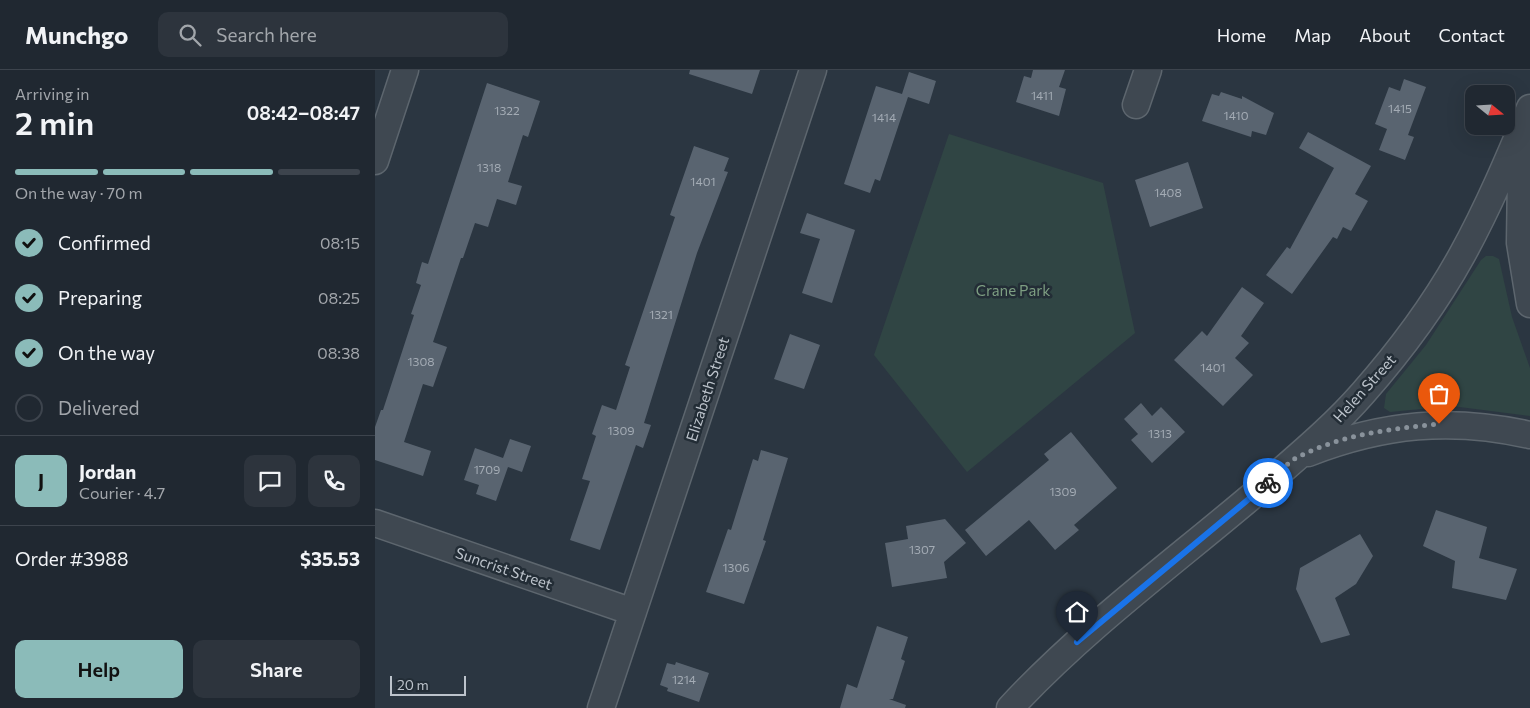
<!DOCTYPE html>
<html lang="en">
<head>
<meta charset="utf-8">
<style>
  body { margin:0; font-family:Commissioner,sans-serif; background:#2d343d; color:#f1f3f6; height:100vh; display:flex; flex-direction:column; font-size:19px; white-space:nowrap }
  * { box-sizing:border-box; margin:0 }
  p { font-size:16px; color:#a2a6ab }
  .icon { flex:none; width:28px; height:28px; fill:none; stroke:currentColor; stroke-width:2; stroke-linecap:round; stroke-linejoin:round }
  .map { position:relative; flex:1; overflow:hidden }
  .sheet { display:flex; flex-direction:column; background:#202831; width:375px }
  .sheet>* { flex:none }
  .needle { width:32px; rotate:108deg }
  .buttons { position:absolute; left:1090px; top:15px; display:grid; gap:10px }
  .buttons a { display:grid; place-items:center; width:50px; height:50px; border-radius:10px; background:#202831; box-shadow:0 5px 20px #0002,0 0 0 1px #3d444d; font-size:25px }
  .scale { position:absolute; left:15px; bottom:12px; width:76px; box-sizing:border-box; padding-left:5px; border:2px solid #bcc3cb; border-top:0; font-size:14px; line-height:18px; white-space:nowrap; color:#bcc3cb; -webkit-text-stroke:4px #232d36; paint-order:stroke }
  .pin { position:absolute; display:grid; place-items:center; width:42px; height:42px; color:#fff; margin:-51px -21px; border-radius:50% 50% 50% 0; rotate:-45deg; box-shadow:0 0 5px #0007 }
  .pin .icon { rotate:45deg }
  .courier { position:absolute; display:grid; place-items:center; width:50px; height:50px; margin:-25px; border:4px solid #1a73e8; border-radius:50%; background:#fff; color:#222; box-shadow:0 1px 6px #0007 }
  .summary em { font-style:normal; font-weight:600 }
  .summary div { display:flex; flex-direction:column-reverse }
  .summary { display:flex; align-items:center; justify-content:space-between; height:85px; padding:0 15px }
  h1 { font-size:32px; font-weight:600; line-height:38px }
  .bar { display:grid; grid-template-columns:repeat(4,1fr); gap:8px 5px; align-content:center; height:60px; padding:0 15px }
  .bar i { height:6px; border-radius:4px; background:#3d444d }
  .bar .selected { background:#8bbbb9 }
  .bar p { grid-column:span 4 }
  .line { display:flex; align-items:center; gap:12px; padding:0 15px; border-top:1px solid #3d444d }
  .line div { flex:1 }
  .round { display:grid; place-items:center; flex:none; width:52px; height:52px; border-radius:10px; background:#2d343d }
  ol { padding:0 15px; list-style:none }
  li { display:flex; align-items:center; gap:15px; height:55px }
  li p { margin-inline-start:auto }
  li .icon { padding:5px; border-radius:50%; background:#8bbbb9; color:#111; stroke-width:4 }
  li:last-child { color:#a2a6ab }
  li i { width:28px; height:28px; border:2px solid #3d444d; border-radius:50% }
  .action { display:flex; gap:10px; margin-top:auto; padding:10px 15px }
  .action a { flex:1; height:58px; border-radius:10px; background:#8bbbb9; color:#111; font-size:20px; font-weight:600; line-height:58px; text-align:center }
  .action a+a { background:#2d343d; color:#f1f3f6 }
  header { display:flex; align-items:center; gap:30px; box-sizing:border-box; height:70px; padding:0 25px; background:#202831; border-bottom:1px solid #3d444d }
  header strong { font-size:24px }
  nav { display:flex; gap:28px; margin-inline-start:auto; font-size:18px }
  .search { width:350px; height:45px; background:#2d343d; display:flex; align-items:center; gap:12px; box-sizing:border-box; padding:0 18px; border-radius:10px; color:#a2a6ab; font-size:19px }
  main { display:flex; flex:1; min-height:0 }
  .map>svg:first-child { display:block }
</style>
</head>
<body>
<header>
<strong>Munchgo</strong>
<div class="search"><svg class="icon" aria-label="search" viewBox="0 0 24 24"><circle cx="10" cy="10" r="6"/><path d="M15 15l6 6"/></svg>Search here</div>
<nav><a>Home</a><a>Map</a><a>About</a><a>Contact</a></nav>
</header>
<main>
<section class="sheet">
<div class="summary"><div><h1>2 min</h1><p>Arriving in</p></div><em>08:42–08:47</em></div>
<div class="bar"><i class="selected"></i><i class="selected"></i><i class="selected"></i><i></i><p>On the way · 70 m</p></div>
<ol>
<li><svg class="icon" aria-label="check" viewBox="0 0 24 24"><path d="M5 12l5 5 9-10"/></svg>Confirmed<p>08:15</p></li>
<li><svg class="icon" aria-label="check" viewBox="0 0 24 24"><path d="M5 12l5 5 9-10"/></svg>Preparing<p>08:25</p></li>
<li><svg class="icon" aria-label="check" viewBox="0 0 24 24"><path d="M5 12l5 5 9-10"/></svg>On the way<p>08:38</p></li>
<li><i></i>Delivered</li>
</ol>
<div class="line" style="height:90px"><b class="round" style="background:#8bbbb9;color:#111">J</b><div><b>Jordan</b><p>Courier · 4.7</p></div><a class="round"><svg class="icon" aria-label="chat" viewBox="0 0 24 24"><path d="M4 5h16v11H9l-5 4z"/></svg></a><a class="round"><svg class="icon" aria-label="phone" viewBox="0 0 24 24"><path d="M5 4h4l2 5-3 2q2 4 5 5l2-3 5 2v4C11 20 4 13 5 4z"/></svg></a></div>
<div class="line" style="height:65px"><div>Order #3988</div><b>$35.53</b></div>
<div class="action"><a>Help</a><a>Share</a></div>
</section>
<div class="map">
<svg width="1155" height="638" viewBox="0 0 1155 638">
  <rect width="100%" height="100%" fill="#2b3641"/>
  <!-- green -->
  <path fill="#304544" d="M574,64L728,113L760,263L592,402L499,285Z
    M1111,186H1118L1124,189L1137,247L1155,298V346L1077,336L1015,342L1009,338L1011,324L1051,275L1106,190Z"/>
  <!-- building -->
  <path fill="#596470" d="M315,0H385L377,24L314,4Z
    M658,0H690L684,17L691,19L684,46L641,32L649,6L656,8Z
    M534,2L561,11L554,34L533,27L505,111L500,109L495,123L469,114L501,16L527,24Z
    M1029,9L1051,17L1033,65L1039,67L1030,90L1004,80L1012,59L1000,54L1014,17L1025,21Z
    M112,13L165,31L153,67L148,65L133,112L147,116L141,135L122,129L113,157L100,153L88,188H86L58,272L72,277L58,317L48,314L29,372L56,381L48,406L0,390V357L6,340H8L39,245L36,244L46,215L41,213L47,192L53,194Z
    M846,22L867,29V26L899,43L891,65L877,61L876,67L827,51L837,24L844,26Z
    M933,62L996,96L980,124L993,131L976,161L968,157L962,169L958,167L917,224L891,205L912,177L915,179L959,98L924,78Z
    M319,76L354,88L349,101L353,102L322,183L269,353L276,355L268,378L261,375L225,480L195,470L215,411L207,409L221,366L217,364L227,335L241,340L255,297L250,295L300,147L295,145Z
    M813,92L828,138L775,157L760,110Z
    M432,143L480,160L457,233L427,223L445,169L425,163Z
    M867,217L889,233L866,266L874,273L860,288L878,305L848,336L799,290L827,261L832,266Z
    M415,264L445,275L429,319L399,309Z
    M766,333L777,346L786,337L810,362L777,393L756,370L763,364L749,349Z
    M696,362L742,418L699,455L704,460L680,480L654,450L611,486L590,460L674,390L669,384Z
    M135,369L156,376L147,402L133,397L121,431L101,424L104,415L89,410L100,378L128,388Z
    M386,380L413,388L388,470L391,471L369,534L331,522L353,459L356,460L378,389L383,391Z
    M1061,440L1112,457L1104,488L1142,499L1131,530L1077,518L1080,491L1048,476Z
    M570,449L591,473L569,492L572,508L517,517L510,473L533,469L531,456Z
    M985,464L998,486L981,514L960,528L975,565L946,573L921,519L925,498Z
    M502,556L533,567L526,589L530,591L518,629H514L531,635L530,638H465L472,614L482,618Z
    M301,592L334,603L324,632L292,621L293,618L285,615L292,593L300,595Z"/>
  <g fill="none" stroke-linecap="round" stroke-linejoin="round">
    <defs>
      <path id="street" d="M761,35L773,0
        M1151,71L1146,105L1145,173L1155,234
        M0,91L30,0
        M933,383C1008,354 1076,347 1155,365
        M0,453L258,542
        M226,638L438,0
        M635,638C714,553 809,485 897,409C928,382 961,354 988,323C1025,281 1060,234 1087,185C1113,138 1134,88 1155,38"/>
    </defs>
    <!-- street casing -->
    <use href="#street" stroke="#5d666e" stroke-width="29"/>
    <!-- street -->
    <use href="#street" stroke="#3f4851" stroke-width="26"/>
  </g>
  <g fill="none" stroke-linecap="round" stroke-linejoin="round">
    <!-- done -->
    <path stroke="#89929b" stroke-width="5" stroke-dasharray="0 9" d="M893,413C903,405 913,391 925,386C969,364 1016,359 1064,354"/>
    <!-- route -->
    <path stroke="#1a73e8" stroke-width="6" d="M702,572L893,413"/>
  </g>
  <g text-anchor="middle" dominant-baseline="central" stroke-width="5" stroke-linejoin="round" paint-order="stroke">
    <!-- number labels -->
    <g font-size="12" fill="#a3abb4">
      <text x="667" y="25">1411</text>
      <text x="1025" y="38">1415</text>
      <text x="132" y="40">1322</text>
      <text x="861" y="45">1410</text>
      <text x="509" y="47">1414</text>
      <text x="114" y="97">1318</text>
      <text x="328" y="111">1401</text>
      <text x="793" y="122">1408</text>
      <text x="286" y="244">1321</text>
      <text x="46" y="291">1308</text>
      <text x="838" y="297">1401</text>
      <text x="246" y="360">1309</text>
      <text x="785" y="363">1313</text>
      <text x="112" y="399">1709</text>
      <text x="688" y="421">1309</text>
      <text x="547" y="479">1307</text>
      <text x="361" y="497">1306</text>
      <text x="309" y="609">1214</text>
    </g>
    <!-- park labels -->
    <g font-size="15" fill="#7d9e82" stroke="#232d36">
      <text x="638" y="220">Crane Park</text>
    </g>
    <!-- street labels -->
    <g font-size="15" fill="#bcc3cb" stroke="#232d36">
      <text transform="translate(989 318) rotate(-48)">Helen Street</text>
      <text transform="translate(332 319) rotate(-72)">Elizabeth Street</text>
      <text transform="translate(129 498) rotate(19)">Suncrist Street</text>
    </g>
  </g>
</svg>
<div class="buttons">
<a><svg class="needle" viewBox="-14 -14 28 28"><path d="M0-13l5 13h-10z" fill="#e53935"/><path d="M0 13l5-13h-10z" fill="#a2a6ab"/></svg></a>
</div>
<div class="scale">20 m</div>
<div class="pin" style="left:1064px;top:354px;background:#ea580c"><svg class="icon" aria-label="bag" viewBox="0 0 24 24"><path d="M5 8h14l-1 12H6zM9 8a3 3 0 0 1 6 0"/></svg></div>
<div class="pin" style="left:702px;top:572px;background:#1f2937"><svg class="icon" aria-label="home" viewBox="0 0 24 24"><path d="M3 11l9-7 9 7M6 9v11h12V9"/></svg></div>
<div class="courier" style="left:893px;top:413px"><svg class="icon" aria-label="bike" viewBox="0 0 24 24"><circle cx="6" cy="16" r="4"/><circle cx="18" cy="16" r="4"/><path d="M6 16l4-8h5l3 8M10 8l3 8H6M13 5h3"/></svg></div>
</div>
</main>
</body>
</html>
